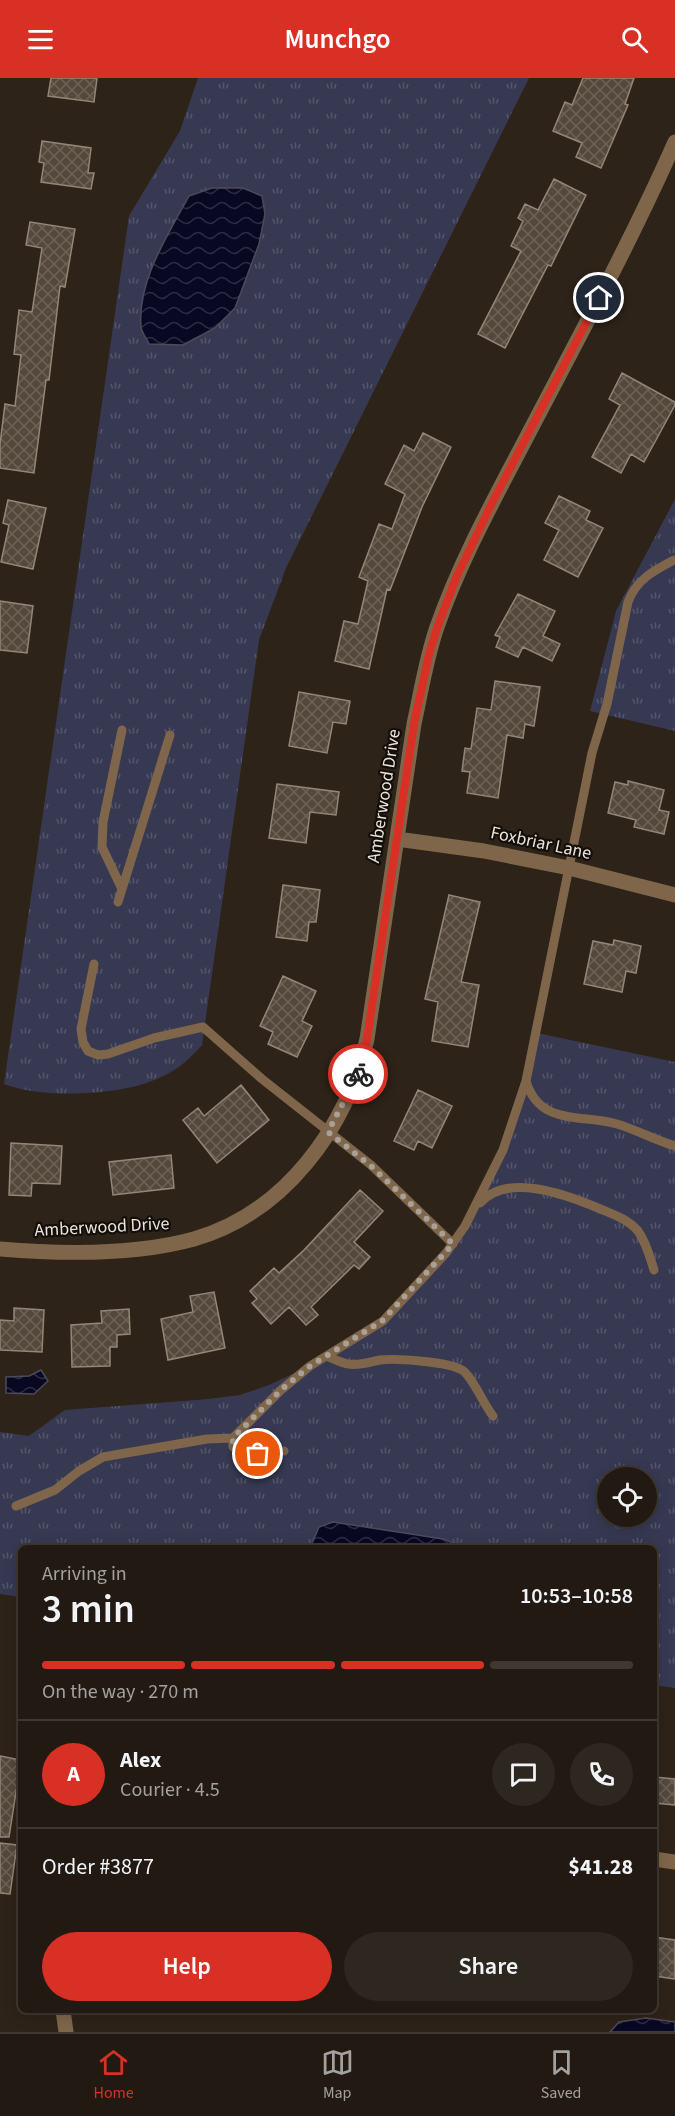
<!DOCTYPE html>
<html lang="en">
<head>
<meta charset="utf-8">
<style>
  body { margin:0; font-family:"Source Sans 3",sans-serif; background:#2e2720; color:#f1f3f6; height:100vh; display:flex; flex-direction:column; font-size:22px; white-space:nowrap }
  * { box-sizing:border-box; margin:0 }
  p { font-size:20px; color:#a2a19f }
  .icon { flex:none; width:33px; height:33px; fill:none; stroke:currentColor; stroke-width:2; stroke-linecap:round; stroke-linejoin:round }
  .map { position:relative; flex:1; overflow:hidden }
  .panel { position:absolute; left:18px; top:1467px; width:639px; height:468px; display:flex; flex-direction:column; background:#221a12; border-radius:9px; box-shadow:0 3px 15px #0003,0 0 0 2px #3f3832 }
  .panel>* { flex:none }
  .controls { position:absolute; left:597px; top:1389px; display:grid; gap:12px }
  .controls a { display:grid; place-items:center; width:60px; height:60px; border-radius:50%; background:#221a12; box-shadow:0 3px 15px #0003,0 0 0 2px #3f3832; font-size:30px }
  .pin { position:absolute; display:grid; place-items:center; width:51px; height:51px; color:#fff; margin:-26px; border:3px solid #fff; border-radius:50%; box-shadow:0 2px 6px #0007 }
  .courier { position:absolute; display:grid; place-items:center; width:60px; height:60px; margin:-30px; border:4px solid #d93025; border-radius:50%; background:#fff; color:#222; box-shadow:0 2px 8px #0007 }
  .head em { font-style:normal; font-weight:600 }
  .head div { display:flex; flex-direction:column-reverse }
  .head { display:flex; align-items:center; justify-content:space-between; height:102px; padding:0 24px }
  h1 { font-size:39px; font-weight:600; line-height:45px }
  .bar { display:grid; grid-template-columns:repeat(4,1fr); gap:9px 6px; align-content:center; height:72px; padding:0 24px }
  .bar i { height:8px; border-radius:4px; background:#3f3832 }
  .bar .selected { background:#d93025 }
  .bar p { grid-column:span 4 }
  .line { display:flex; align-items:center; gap:15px; padding:0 24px; border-top:2px solid #3f3832 }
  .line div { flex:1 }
  .round { display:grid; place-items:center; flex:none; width:63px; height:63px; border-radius:32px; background:#2e2720 }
  .action { display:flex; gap:12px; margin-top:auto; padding:12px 24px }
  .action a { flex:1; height:69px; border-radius:36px; background:#d93025; color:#fff; font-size:24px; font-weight:600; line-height:69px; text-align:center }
  .action a+a { background:#2e2720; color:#f1f3f6 }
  header { display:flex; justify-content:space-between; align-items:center; height:78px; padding:0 24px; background:#d93025; color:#fff; font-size:27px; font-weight:600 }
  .dock { display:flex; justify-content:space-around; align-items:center; height:84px; border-top:2px solid #3f3832; background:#221a12; font-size:16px; color:#a2a19f }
  .dock a { display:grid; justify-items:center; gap:3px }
  .dock .selected { color:#d93025 }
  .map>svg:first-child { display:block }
</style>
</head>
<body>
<header><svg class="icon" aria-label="menu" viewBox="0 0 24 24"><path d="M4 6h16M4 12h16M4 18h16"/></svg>Munchgo<svg class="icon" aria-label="search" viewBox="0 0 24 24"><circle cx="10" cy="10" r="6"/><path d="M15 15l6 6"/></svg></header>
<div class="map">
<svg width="675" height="1954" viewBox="0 0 675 1954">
  <defs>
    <pattern id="grass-tufts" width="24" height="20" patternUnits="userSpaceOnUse" patternTransform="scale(1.5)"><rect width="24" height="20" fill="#373953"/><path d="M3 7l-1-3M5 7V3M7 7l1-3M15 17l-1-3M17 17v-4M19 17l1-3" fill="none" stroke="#54566b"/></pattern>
    <pattern id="water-waves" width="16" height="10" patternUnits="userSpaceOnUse" patternTransform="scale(1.5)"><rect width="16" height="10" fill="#090823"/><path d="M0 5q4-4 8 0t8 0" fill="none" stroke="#2d2c42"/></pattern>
    <pattern id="building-cross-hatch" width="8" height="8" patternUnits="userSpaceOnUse" patternTransform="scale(1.5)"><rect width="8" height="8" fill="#54483b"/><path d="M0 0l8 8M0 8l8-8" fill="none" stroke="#6d6257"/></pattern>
  </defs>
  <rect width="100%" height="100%" fill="#2e2318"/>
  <!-- grass -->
  <path fill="url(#grass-tufts)" fill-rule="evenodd" d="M198,0H529L286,490L259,562L202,967C190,981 176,993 159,1000C120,1018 43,1021 4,1006L129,138L180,53Z
    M675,421V653L590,633L616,533Z
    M537,955L675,984V1610L654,1607V1470H21V1519L0,1516V1354L29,1358L65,1332L209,1321L240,1317L269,1307L310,1288L383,1243L446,1175L503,1072ZM608,1400H646V1438H608Z"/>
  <!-- water -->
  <path fill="url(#water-waves)" stroke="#4d4a5a" stroke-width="1.5" d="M212,110H243L262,118L265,136L259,166L235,230L215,250L183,267L149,266C147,261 142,255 141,249C137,203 168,157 189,118Z
    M41,1292L48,1303L34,1316L6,1315V1299L29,1298Z
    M333,1444L443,1461L467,1470H310L319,1449Z
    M646,1940L675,1944V1954H610L619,1944Z"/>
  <!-- building -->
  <path fill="url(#building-cross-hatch)" stroke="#938678" stroke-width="1.5" d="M51,0H97L94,24L48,18Z
    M583,0H634L625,26L628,27L601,90L576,79L582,65L553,53L565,24L572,27Z
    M42,63L91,70L88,95H94L91,111L41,104L44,85L39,84Z
    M554,101L586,117L551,188L548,187L505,270L478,256L521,173L511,168L523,143L518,140L525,126L538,132Z
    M30,144L75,151L65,209L60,208L49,302H46L34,395L0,390V366L5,326L15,328L21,277L14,276L19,232L32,234L42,170L26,167Z
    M622,295L675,324V327L644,384L631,376L621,395L592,379L620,327L609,321Z
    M423,355L451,369L422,429L390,512L387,511L369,591L335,583L344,543L358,546L368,503L359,499L379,446L392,451L405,416L385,406L404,367L414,373Z
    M559,418L590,433L586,442L603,450L578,499L544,482L559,452L545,445Z
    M8,422L46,430L33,491L1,484L9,447L3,445Z
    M518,516L555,533L543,558L560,566L552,583L523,569L518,579L496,569L500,559L495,557Z
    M0,523L33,528L27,575L0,572Z
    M495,603L540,609L534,648L525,646L523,660L507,657L498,720L467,715L470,694L462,693L465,670L471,671L477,630L491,632Z
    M299,614L350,623L346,646L333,644L327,675L289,668Z
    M628,703L664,712L659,732L669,734L664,756L634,749L636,742L608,735L615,704L628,707Z
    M277,706L339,714L336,737L310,734L306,765L269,760Z
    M283,807L320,812L316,844H309L307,863L276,859Z
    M449,817L480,824L461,904L479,907L468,969L432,963L438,924L425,921Z
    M614,862L641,868L636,895L626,893L622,914L584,906L593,863L613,867Z
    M283,898L316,913L302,943L312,948L297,979L268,966L273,954L260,948Z
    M241,1007L269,1042L217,1085L183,1042L198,1030L204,1038Z
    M418,1012L452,1028L432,1070L418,1063L414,1072L394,1063Z
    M11,1065L62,1068L60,1106L32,1105L31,1118L9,1117Z
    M171,1077L174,1110L113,1117L109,1084Z
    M360,1112L383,1133L354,1164L370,1179L359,1191L354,1187L311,1229L318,1237L306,1247L289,1229L271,1246L252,1225L257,1221L250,1213L274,1190L279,1195L304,1172Z
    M214,1214L225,1270L168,1282L161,1241L193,1234L190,1218Z
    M14,1230L44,1232L42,1274L0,1272V1242L14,1243Z
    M129,1231L130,1256L117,1257V1269H110V1288L72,1289L71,1247L102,1245L101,1233Z
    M0,1678L21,1682L9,1759H0Z
    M655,1699L675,1701V1727L654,1725Z
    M0,1765L17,1767L10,1816L0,1815Z
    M654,1859L675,1862V1901L654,1898Z"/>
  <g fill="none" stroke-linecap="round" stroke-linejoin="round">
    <!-- lane -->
    <path stroke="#7f664a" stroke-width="9" d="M122,652L103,744L102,769L122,811
      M118,824L170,657
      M94,886L81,951L83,964L88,973L98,977L108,976L154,960L203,949L262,1001L371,1087L453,1166
      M526,1003C539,1048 582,1036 617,1046C637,1052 655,1062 675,1068
      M480,1125C507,1094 567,1117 598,1130C612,1136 628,1141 638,1153C646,1164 650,1179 654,1192
      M327,1278C334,1281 341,1285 348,1286C360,1288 369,1284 380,1282C396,1280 449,1284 462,1292C472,1298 484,1327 493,1338
      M233,1360V1369C249,1379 266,1375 284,1373
      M16,1428L55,1412L79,1393L103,1379L207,1361L233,1360L281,1312L310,1288L383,1243L446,1175L465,1148L503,1072L526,1003L592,675L607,626L628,524C636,502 653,493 674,482"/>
    <!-- street -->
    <path stroke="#7f664a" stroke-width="15" d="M397,761L484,773L569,790L675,817
      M0,1171C60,1176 136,1177 194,1161C285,1135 347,1049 367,961L414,646C421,614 426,581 437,549C459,486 491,427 522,368C574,268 629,168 675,64
      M654,1781L675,1784
      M63,1932L66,1954"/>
  </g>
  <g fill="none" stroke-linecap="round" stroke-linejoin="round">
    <!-- done -->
    <path stroke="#a9a097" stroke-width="6" stroke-dasharray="0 10.8" d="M258,1376L241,1374L233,1369V1360L281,1312L310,1288L382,1243L453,1166L370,1087L328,1054L358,996"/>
    <!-- route -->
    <path stroke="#d93025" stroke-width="8" d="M358,996L367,961L414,646L429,576L437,550L456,500L493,423L599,220"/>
  </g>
  <g text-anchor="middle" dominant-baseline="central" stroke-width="4.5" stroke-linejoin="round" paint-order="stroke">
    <!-- street labels -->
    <g font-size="18" fill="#ebe4dc" stroke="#130e09">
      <text transform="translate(384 718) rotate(-81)">Amberwood Drive</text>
      <text transform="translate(541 765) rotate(12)">Foxbriar Lane</text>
      <text transform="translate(102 1149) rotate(-3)">Amberwood Drive</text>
    </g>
  </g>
</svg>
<div class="controls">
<a><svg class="icon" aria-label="locate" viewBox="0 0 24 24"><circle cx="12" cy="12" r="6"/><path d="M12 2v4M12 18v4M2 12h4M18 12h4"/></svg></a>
</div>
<div class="pin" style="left:258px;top:1376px;background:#ea580c"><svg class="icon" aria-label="bag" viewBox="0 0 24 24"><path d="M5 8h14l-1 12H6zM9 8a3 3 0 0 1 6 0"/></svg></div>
<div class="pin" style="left:599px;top:220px;background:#1f2937"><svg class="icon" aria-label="home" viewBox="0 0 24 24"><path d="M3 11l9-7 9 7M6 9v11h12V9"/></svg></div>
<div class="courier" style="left:358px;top:996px"><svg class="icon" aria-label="bike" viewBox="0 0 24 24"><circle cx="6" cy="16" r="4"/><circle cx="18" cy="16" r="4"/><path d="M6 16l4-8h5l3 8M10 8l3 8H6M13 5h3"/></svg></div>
<section class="panel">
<div class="head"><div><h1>3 min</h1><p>Arriving in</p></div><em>10:53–10:58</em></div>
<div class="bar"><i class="selected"></i><i class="selected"></i><i class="selected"></i><i></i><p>On the way · 270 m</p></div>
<div class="line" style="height:108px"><b class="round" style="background:#d93025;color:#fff">A</b><div><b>Alex</b><p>Courier · 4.5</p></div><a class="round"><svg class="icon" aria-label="chat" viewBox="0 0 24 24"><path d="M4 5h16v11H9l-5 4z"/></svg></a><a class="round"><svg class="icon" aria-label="phone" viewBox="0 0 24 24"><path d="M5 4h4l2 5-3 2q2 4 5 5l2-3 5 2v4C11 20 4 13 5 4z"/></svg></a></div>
<div class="line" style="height:78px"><div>Order #3877</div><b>$41.28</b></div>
<div class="action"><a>Help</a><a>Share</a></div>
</section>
</div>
<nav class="dock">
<a class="selected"><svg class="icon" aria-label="home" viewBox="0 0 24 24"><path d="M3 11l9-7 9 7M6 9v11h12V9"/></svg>Home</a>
<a><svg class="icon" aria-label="map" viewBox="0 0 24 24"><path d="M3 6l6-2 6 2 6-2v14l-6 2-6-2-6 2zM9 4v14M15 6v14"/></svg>Map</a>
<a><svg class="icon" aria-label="saved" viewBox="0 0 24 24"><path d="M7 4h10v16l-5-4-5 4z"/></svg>Saved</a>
</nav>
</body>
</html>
